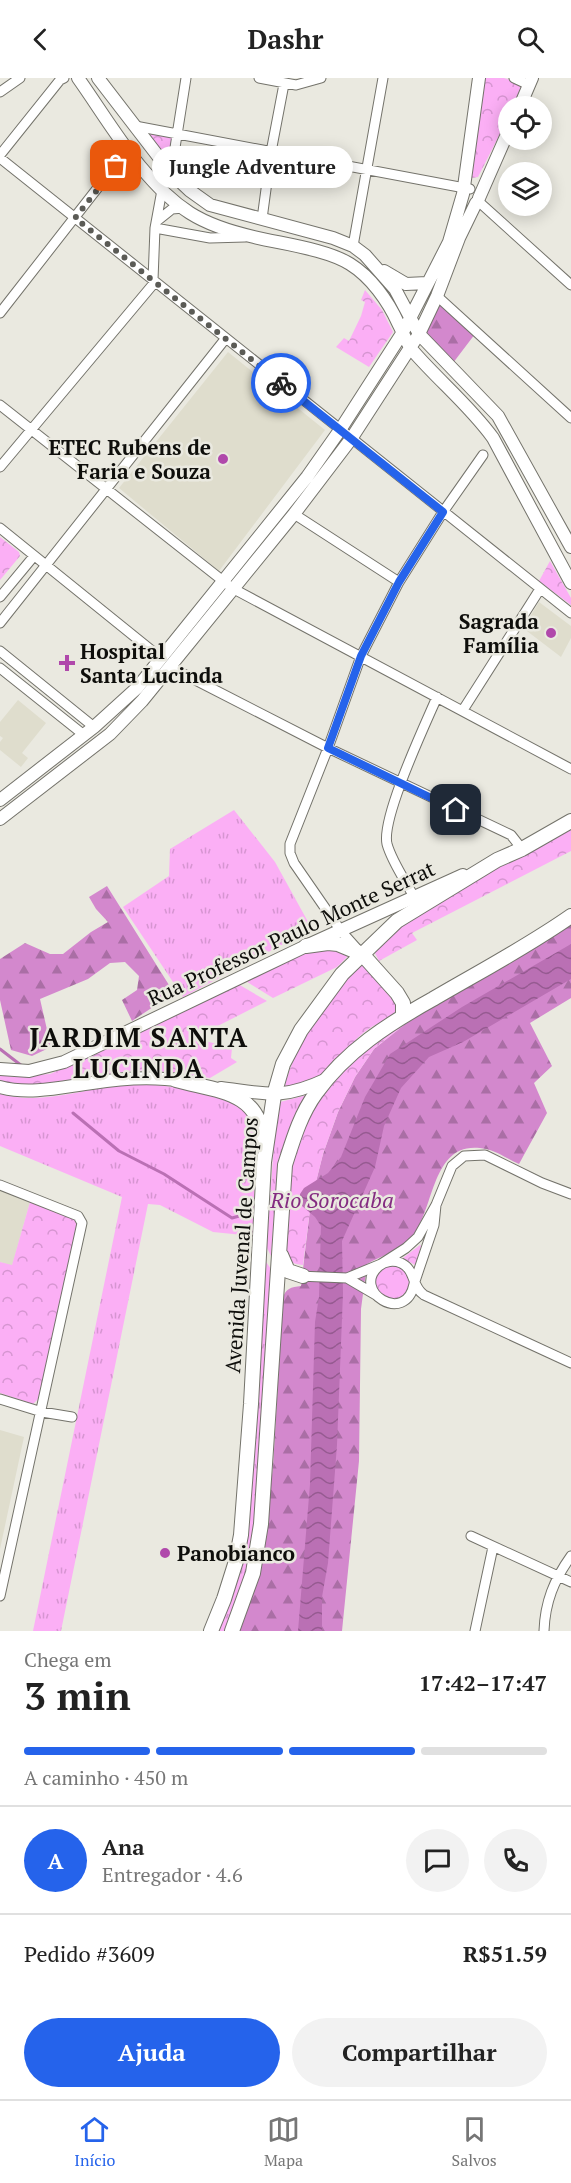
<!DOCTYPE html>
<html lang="pt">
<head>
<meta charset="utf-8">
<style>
  body { margin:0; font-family:"PT Serif",serif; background:#f2f2f2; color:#222; height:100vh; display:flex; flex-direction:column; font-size:22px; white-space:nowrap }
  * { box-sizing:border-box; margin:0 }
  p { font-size:20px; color:#767676 }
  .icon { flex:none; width:33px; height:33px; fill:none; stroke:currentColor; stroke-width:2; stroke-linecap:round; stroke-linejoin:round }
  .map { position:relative; height:1553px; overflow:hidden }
  .panel { display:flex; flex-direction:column; background:#fff; flex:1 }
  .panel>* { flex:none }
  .fabs { position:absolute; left:498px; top:18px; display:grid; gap:12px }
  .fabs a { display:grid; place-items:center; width:54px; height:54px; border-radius:50%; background:#fff; box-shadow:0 3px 15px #0003; font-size:30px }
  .pin { position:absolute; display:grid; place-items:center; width:51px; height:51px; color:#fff; margin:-26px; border-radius:12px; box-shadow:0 3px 9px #0006 }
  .courier { position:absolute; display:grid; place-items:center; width:60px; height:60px; margin:-30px; border:4px solid #2563eb; border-radius:50%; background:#fff; color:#222; box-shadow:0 2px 8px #0007 }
  .bubble { position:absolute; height:42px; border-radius:21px; background:#fff; box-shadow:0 3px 15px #0003; font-size:20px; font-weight:800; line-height:42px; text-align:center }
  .overview em { font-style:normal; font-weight:800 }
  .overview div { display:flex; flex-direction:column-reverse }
  .overview { display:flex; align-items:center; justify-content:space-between; height:102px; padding:0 24px }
  h1 { font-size:39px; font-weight:800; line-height:45px }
  .bar { display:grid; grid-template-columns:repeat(4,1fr); gap:9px 6px; align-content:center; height:72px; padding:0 24px }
  .bar i { height:8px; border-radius:4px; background:#e0e0e0 }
  .bar .on { background:#2563eb }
  .bar p { grid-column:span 4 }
  .line { display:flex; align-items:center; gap:15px; padding:0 24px; border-top:2px solid #e0e0e0 }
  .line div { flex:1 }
  .round { display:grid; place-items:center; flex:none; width:63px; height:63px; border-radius:32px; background:#f2f2f2 }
  .cta { display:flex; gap:12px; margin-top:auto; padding:12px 24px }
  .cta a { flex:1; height:69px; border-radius:36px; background:#2563eb; color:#fff; font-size:24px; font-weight:800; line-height:69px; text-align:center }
  .cta a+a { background:#f2f2f2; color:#222 }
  header { display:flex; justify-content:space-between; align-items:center; height:78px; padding:0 24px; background:#fff; font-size:27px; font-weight:800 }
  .tabs { display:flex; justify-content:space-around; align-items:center; height:84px; border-top:2px solid #e0e0e0; background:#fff; font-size:16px; color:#767676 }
  .tabs a { display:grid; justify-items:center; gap:3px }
  .tabs .on { color:#2563eb }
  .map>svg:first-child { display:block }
</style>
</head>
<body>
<header><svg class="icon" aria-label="back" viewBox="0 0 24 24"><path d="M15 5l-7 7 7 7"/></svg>Dashr<svg class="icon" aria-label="search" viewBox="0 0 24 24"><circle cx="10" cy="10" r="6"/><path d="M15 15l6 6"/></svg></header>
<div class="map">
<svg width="571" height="1553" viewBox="0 0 571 1553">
  <defs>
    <pattern id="grass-tufts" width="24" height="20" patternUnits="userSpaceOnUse" patternTransform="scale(1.5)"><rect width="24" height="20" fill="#fbaff5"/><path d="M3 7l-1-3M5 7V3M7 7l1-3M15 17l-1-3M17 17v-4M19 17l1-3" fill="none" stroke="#d695d1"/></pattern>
    <pattern id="forest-firs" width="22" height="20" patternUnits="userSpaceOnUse" patternTransform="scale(1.5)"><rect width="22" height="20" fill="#d388cd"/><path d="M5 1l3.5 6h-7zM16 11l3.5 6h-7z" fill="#aa6ea5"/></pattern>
    <pattern id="park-crowns" width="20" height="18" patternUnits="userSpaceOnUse" patternTransform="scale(1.5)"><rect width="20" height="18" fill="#fbaff5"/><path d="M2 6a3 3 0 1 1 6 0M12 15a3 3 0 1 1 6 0" fill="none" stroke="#d695d1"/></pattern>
    <pattern id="water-waves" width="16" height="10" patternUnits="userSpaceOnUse" patternTransform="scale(1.5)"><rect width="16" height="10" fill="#ba70b4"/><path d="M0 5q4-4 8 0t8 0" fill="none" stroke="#965a91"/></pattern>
  </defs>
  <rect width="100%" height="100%" fill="#eae9e0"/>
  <!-- built -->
  <path fill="#dfddcd" d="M228,274L325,352L219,493L119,410Z
    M539,524L571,548V560L561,579L523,550Z
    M18,622L46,645L22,675L28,680L21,689L0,672V664L3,660L0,658V644Z
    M0,1112L30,1124L12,1188L0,1184Z
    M0,1352L24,1359L0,1471Z"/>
  <!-- grass -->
  <path fill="url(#grass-tufts)" d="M234,732L275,784L312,851L183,919L123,829L169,798L170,771Z
    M124,1005C149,1006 215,1011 235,1025C246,1033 252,1042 256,1055L253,1158L213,1154L160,1127L148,1126L61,1553H33L122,1119L0,1068V1016C40,1027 84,1012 124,1005Z
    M307,1017L308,1019L290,1053L282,1074L277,1095L271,1178L267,1170V1162L275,1053L280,1024Z
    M264,1181L271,1191L253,1462L245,1501L226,1553H218L228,1527Z"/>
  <!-- forest -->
  <path fill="url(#forest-firs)" d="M439,226L442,227L475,256L453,285L424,255Z
    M107,808L174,915L132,943L122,922L137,912L139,898L125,884L110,885L88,901L40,921L51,969L32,978L11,972L0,922V881L25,865L50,876H63L91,854L108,844L96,831L89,819Z
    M571,846V920L530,945L552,988L534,1005L547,1035L519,1086C509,1082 497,1073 486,1071C430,1059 436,1132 411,1160C400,1172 381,1178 367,1186L361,1231L359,1383L342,1553H239L268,1430L273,1389L283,1220C285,1211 291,1209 301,1208L311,1123L323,1076L338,1034L355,999L374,971L414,939Z"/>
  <!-- park -->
  <path fill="url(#park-crowns)" d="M483,0H504L526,7L515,28H508V40L478,99L472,100L470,94Z
    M153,55L173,59L168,87L147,57Z
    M365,212L382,232L393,254L369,289L336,269L344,260L349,263L361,238L365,224L361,222Z
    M0,459L19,474L20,478L0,502Z
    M550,483L571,520V527L539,503Z
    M571,751V773L412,855L417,862L379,883L374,873L392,853L504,785Z
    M317,870L337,872L346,875L347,879L337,889L273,920L244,902L306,873Z
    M360,888H363L384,908L398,928C393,942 381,943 370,950C351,962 340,983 323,996C311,1005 298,1008 284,1011C295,965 326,920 360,888Z
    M238,906L267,923L194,960L232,970L231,980L237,984L210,1000L170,994L135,992L36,1007H14L0,1005V996L13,999L50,996L92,978Z
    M414,939L374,971L355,999L338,1034L323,1076L311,1124L303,1187C293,1186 287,1184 286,1173L292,1084L309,1033L344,990L384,958Z
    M30,1124L74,1140L78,1145V1149L38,1321L33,1326L0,1315V1184L12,1187Z
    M420,1167L421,1168L415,1187L403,1180Z
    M375 1204a17 17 0 1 1 34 0a17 17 0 1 1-34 0Z"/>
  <!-- water -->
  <path fill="url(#water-waves)" d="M571,866V901L463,964L429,979L401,1010L384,1048L375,1089L342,1163L343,1215L337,1367L328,1485L322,1519V1553H298L310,1406L315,1244L319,1219L321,1148L315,1139L302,1128L300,1122V1116L304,1110L328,1095L341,1079L365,1019L390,976L462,929Z"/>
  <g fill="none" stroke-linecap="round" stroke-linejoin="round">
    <!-- stream -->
    <path stroke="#ba70b4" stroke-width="3" d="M0,971L22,988
      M73,1035L119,1073L164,1096L232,1140L243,1137L250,1129"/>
    <defs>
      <path id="minor" d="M259,0L296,7L321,0
        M514,0L529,7
        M0,14L20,0
        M135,48L470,111
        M0,77L60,2L64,0
        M0,80L571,535
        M171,95L186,0
        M478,123L571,207
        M262,141L271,74L284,6
        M157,143L172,131L184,130
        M155,150L210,160L245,159
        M353,168L383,0
        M153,202L155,150L162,112
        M437,218L571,340
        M0,235L128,71
        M0,327L232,510L571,691
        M0,389L155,204
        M294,436L399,504
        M0,450L161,580
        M0,519L34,478
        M0,545L226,260
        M0,573L94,649
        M170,589L328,670L511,757L522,771
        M0,590L84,657
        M463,632L540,511
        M414,819C405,802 392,784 387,766C381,740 425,647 437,619
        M358,872L341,853L294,785L290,775V766L328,670L361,578L399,504L443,434L483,377
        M0,1107L78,1138L82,1145L0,1518
        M436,1127L434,1147L414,1206C406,1248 350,1213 379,1188C385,1183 394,1182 401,1185C416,1192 411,1208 424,1217L571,1285
        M298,1198L347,1200L381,1186L406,1170L418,1159L436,1127L452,1088L464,1078L485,1077L542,1105L571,1116
        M347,1200L376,1217
        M0,1321L42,1334L72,1339
        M471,1458L571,1504
        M475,1553L493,1469
        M544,1553C545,1524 554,1502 571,1478"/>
      <path id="major" d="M78,0C110,45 143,105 190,135C209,147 232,154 254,159C282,166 326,171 350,186C371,199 388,223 398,245C403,254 406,265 413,273C439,303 470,328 493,360L571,505
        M98,0L171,95L189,112L210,127L333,160L353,168L365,177L395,211L419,256L498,338L571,469
        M520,28L532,0
        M479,120L508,54
        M384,193L406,206L427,205
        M0,722L94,649L137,610L307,399L340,352L403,254L449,164L463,116L479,0
        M0,741L110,656L142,623L294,436L351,361L419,256L437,218L459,160L476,125
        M0,991L29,993L64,984L306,868L463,797
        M0,1009C30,1017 62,1009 92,1005C122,1000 153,998 183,1003
        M221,1010C268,1016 282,1022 327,1001"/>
      <path id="highway" d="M306,868L328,865L338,866L362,876L397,915L403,925V938
        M176,1002C215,1013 260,1012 263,1063
        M281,1177L288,1193L303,1198
        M211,1553L224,1521L236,1483L241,1457L251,1326L264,1084L274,1017L283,986L301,952L342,896L397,843L497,782L522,771L571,743
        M232,1553L253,1495L261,1446L285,1087C293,1062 300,1037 316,1015C346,973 388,946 433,921C479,894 527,869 571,838"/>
    </defs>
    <!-- minor casing -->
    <use href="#minor" stroke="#74736b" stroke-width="11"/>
    <!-- major casing -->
    <use href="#major" stroke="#74736b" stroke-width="14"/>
    <!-- highway casing -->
    <use href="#highway" stroke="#74736b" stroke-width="16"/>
    <!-- minor -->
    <use href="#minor" stroke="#fff" stroke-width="9"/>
    <!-- major -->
    <use href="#major" stroke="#fff" stroke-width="12"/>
    <!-- highway -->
    <use href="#highway" stroke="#fff" stroke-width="14"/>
  </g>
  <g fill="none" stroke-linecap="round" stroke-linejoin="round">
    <!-- done -->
    <path stroke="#5b5b56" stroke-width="6" stroke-dasharray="0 10.8" d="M116,88L75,140L281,305"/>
    <!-- route -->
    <path stroke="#2563eb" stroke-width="8" d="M281,305L443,434L399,504L361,578L328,670L456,732"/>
  </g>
  <!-- markers -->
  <g fill="#b048ab" stroke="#eae9e0" stroke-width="2">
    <circle cx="223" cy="381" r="6"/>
    <circle cx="551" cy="555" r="6"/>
    <path d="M64 576h6v6h6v6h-6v6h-6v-6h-6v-6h6z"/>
    <circle cx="165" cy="1475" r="6"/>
  </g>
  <g text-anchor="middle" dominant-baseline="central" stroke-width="5" stroke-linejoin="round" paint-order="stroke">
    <!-- poi labels -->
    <g font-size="21" font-weight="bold" fill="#0e0e0b" stroke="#eae9e0" text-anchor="end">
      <text x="211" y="369">ETEC Rubens de<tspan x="211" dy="24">Faria e Souza</tspan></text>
      <text x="539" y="543">Sagrada<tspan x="539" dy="24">Família</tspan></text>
      <text x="80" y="573" text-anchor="start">Hospital<tspan x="80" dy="24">Santa Lucinda</tspan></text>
      <text x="177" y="1475" text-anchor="start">Panobianco</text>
    </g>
    <!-- street labels -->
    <g font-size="21" fill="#0e0e0b" stroke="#eae9e0">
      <text transform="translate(291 855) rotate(-25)">Rua Professor Paulo Monte Serrat</text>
      <text transform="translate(241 1167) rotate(-86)">Avenida Juvenal de Campos</text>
    </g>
    <!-- water labels -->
    <g font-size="22" font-style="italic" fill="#842c81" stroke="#eae9e0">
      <text x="332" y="1121">Rio Sorocaba</text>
    </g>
    <!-- district labels -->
    <g font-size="27" font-weight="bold" letter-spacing="1.5" fill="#0e0e0b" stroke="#eae9e0">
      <text x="139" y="959">JARDIM SANTA<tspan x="139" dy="31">LUCINDA</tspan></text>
    </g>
  </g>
</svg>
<div class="fabs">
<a><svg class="icon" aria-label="locate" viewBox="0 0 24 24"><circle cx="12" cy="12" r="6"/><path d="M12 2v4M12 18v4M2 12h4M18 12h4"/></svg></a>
<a><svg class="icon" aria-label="layers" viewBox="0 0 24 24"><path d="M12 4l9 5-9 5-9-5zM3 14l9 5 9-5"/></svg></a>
</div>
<div class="pin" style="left:116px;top:88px;background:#ea580c"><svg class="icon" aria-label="bag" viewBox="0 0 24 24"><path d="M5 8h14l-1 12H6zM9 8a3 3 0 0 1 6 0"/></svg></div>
<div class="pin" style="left:456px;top:732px;background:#1f2937"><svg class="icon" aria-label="home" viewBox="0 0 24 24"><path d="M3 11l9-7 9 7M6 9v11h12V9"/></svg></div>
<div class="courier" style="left:281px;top:305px"><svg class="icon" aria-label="bike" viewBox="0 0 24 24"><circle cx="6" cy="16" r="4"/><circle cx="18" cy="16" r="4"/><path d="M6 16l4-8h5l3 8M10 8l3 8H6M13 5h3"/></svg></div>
<div class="bubble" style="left:152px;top:68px;width:201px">Jungle Adventure</div>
</div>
<section class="panel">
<div class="overview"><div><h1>3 min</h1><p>Chega em</p></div><em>17:42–17:47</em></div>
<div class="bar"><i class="on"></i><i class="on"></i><i class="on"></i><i></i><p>A caminho · 450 m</p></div>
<div class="line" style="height:108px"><b class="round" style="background:#2563eb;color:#fff">A</b><div><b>Ana</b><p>Entregador · 4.6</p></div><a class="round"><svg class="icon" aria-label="chat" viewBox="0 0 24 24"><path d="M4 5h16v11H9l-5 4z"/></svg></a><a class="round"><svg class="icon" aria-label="phone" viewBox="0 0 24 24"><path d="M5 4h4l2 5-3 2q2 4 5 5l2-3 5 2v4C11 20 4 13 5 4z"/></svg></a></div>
<div class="line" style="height:78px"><div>Pedido #3609</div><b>R$51.59</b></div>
<div class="cta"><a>Ajuda</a><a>Compartilhar</a></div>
</section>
<nav class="tabs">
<a class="on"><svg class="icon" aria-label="home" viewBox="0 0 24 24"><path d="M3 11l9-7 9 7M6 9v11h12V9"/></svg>Início</a>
<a><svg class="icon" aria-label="map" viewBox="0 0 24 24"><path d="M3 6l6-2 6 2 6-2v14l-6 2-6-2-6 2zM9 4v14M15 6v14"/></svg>Mapa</a>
<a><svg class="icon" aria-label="saved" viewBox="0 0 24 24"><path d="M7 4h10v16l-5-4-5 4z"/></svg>Salvos</a>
</nav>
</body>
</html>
